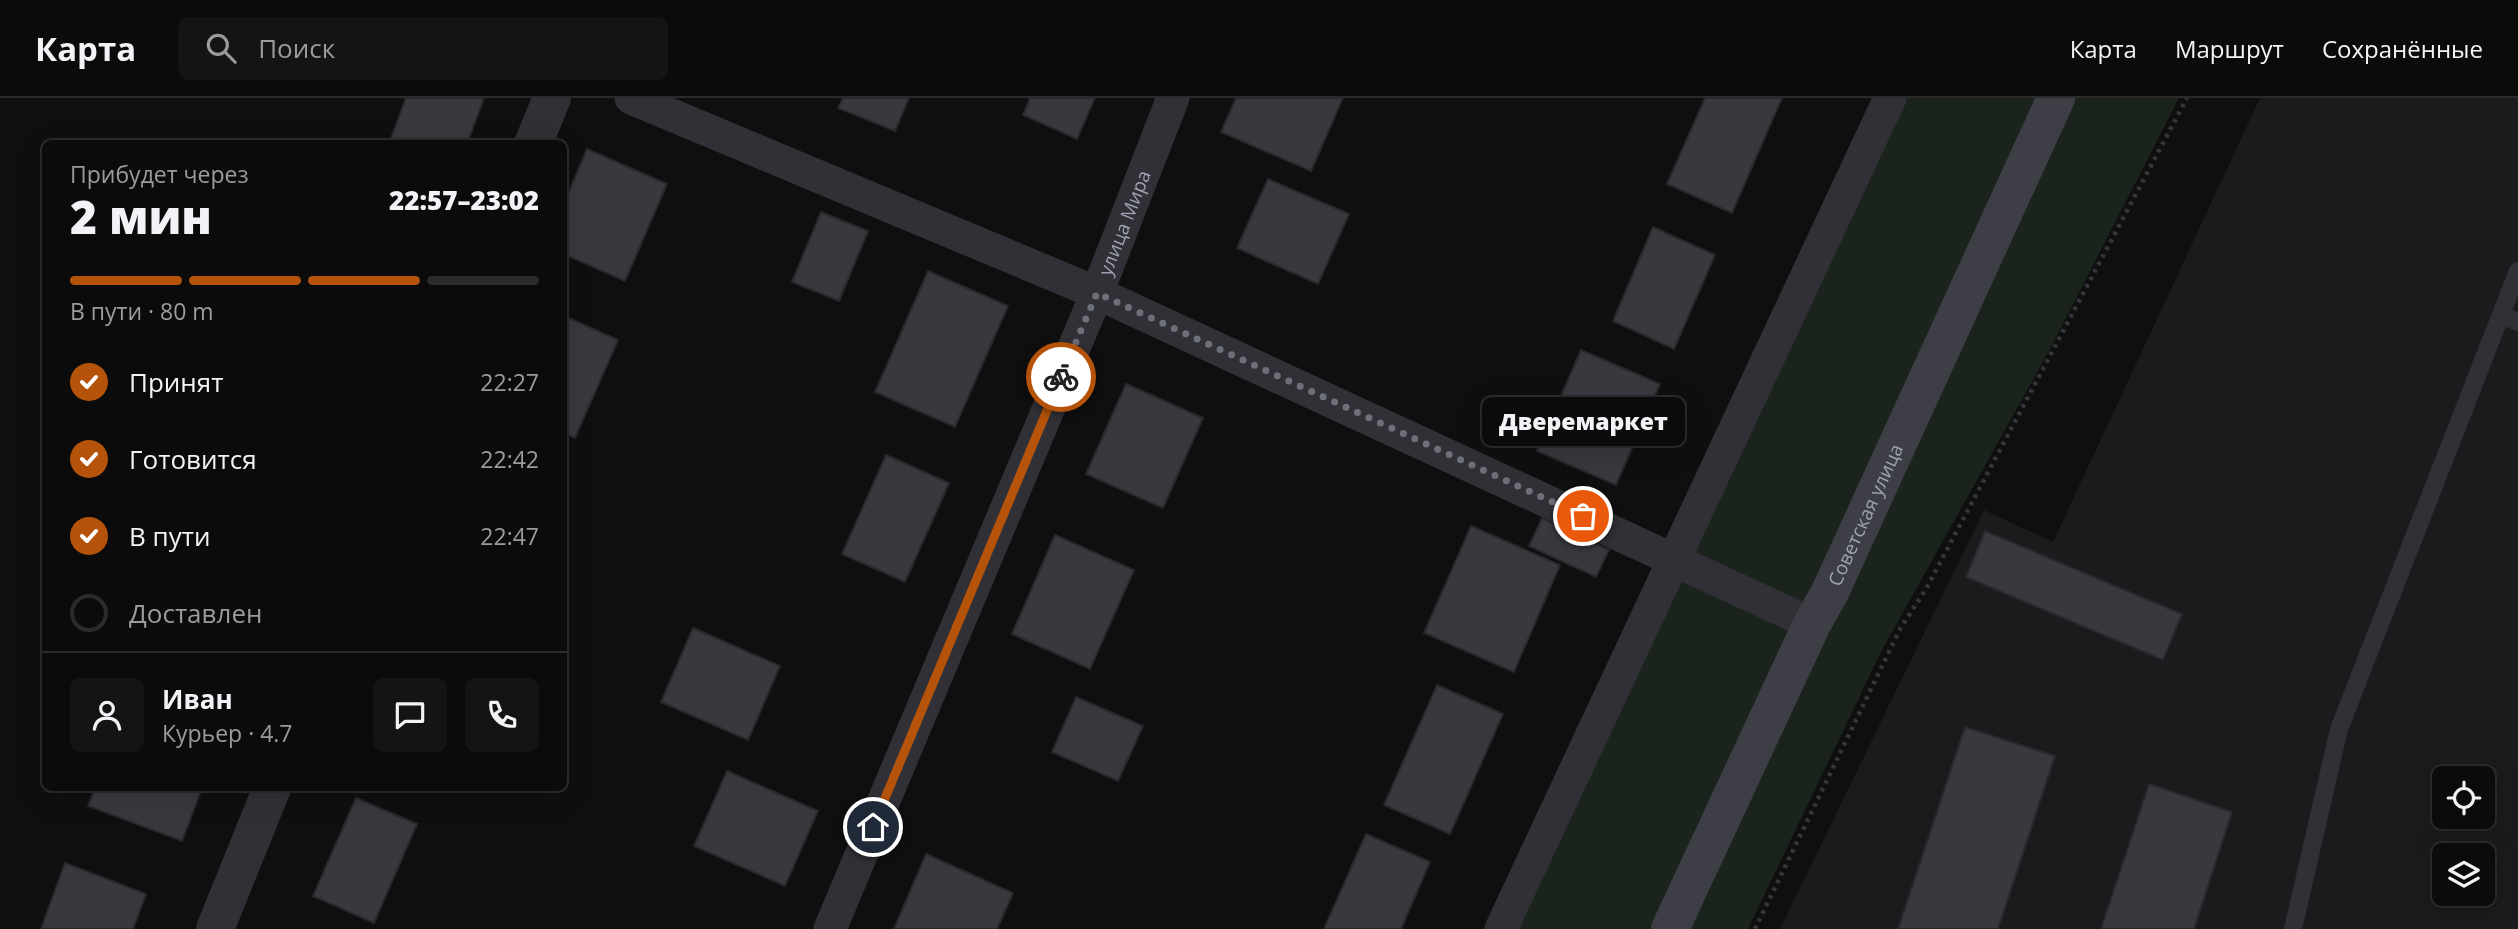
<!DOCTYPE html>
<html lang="ru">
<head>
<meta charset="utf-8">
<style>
  body { margin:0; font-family:"Open Sans",sans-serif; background:#141415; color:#f1f3f6; height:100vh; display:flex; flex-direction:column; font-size:26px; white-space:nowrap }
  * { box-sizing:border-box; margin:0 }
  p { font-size:23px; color:#9a9b9d }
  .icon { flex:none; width:38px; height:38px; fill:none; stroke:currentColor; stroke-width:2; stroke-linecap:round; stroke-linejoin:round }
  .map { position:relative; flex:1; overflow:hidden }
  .panel { position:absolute; left:42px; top:42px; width:525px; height:651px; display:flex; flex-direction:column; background:#0b0b0c; border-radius:10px; box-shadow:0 7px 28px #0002,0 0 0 2px #2b2b2d }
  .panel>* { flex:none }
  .fabs { position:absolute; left:2432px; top:668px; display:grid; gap:14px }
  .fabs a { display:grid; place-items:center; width:63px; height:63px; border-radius:10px; background:#0b0b0c; box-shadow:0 7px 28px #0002,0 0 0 2px #2b2b2d; font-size:35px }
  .pin { position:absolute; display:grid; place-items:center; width:60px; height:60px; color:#fff; margin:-30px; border:4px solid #fff; border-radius:50%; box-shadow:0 2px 7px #0007 }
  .courier { position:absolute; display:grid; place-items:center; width:70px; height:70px; margin:-35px; border:5px solid #b45309; border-radius:50%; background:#fff; color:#222; box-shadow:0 2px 9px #0007 }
  .bubble { position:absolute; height:49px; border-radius:10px; background:#0b0b0c; box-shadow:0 7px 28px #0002,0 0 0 2px #2b2b2d; font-size:23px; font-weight:800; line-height:49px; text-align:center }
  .summary em { font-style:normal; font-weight:800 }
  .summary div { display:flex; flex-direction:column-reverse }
  .summary { display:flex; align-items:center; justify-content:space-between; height:119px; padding:0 28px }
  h1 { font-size:46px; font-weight:800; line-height:52px }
  .bar { display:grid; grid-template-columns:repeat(4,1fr); gap:10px 7px; align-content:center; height:84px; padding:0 28px }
  .bar i { height:9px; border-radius:5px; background:#2b2b2d }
  .bar .active { background:#b45309 }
  .bar p { grid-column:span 4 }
  .line { display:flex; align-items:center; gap:18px; padding:0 28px; border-top:2px solid #2b2b2d }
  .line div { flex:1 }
  .round { display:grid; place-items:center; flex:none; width:74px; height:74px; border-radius:10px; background:#141415 }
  ol { padding:0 28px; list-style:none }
  li { display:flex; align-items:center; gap:21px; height:77px }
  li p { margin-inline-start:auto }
  li .icon { padding:7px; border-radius:50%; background:#b45309; color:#fff; stroke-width:4 }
  li:last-child { color:#9a9b9d }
  li i { width:38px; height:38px; border:4px solid #2b2b2d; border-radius:50% }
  header { display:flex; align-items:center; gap:42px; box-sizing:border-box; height:98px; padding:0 35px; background:#0b0b0c; border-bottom:2px solid #2b2b2d }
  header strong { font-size:33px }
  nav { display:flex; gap:38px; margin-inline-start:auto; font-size:24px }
  .search { width:490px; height:63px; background:#141415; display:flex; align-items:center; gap:18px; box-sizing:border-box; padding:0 24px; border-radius:10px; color:#9a9b9d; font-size:26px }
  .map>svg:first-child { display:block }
</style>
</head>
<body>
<header>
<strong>Карта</strong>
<div class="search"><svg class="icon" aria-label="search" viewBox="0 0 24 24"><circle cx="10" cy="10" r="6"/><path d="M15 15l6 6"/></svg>Поиск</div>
<nav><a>Карта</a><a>Маршрут</a><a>Сохранённые</a></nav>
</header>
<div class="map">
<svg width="2518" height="831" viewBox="0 0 2518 831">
  <rect width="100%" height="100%" fill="#0f0f10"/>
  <!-- built -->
  <path fill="#1b1b1d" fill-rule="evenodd" d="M2260,0H2518V831H1780L1984,412L2053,444ZM2445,681H2483V719H2445ZM2445,758H2483V796H2445Z"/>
  <!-- green -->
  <path fill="#1b231d" d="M1898,0H2047L1810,513L1687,454Z
    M2069,0H2179L2049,253L1881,554L1748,831H1680Z
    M1678,478L1797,529L1657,831H1513Z"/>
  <!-- building -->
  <path fill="#38393e" stroke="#29292d" stroke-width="2" d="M406,0H484L467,46H389Z
    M843,0H909L895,33L838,10Z
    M1030,0H1095L1077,41L1023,17Z
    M1236,0H1343L1311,73L1221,34Z
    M1705,0H1782L1732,115L1667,86Z
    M587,51L667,86L625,183L564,156V105Z
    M1268,81L1349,116L1318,186L1237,150Z
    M821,114L868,133L839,203L792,184Z
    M1653,129L1715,157L1674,251L1613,223Z
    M928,173L1008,208L955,329L875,294Z
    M564,218L618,242L575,340L564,335Z
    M1581,252L1660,286L1616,387L1537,353Z
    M1126,286L1203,320L1163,410L1086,376Z
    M886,357L949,385L905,484L842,456Z
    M1542,420L1609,452L1596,479L1529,448Z
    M1471,428L1560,467L1514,574L1424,535Z
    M1985,433L2182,516L2163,562L1966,479Z
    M1055,437L1134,472L1090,571L1012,536Z
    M693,530L780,568L748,642L661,604Z
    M1437,587L1503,616L1450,736L1384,707Z
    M1076,599L1143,628L1118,683L1052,654Z
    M1965,629L2055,658L1998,831H1898Z
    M727,673L818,713L785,788L694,748Z
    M2149,686L2232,714L2194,831H2101Z
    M95,690H202L182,743L88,708Z
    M356,700L417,726L374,825L313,798Z
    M1366,736L1430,764L1401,831H1324Z
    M926,756L1013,795L997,831H894Z
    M65,765L146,796L133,831H41Z"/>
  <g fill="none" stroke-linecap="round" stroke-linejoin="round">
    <!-- path -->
    <path stroke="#36373d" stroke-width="4.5" stroke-dasharray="3.5 5" stroke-linecap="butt" d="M1755,831L1900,531L1926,491L2187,0"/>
    <!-- service -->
    <path stroke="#303036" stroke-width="18" d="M2501,217L2518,224
      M2293,831L2339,631L2518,173"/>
    <!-- minor -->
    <g stroke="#303036" stroke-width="33">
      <path d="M631,0L1097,195L1812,526"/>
      <path id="s1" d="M830,831L1097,195L1173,0"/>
      <path d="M1501,831L1890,0"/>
    </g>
    <!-- tertiary -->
    <path stroke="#303036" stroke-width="38" d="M533,46L552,0
      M215,831L272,690"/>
    <!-- secondary -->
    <path stroke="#3e3f46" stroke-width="38" id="s2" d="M1670,831L1812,526L1830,494L2056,0"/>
  </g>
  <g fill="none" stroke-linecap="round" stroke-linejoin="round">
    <!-- done -->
    <path stroke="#6d6f79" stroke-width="7" stroke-dasharray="0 12.6" d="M1061,279L1097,195L1583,418"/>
    <!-- route -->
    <path stroke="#b45309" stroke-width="9" d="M873,729L1061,279"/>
  </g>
  <g text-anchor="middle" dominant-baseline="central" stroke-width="5" stroke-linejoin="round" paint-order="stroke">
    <!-- street labels -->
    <g font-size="19" fill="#9fa2b2" stroke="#0a0a0b">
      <text stroke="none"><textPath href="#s1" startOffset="765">улица Мира</textPath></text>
      <text stroke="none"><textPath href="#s2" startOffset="458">Советская улица</textPath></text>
    </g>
  </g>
</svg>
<div class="fabs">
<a><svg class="icon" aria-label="locate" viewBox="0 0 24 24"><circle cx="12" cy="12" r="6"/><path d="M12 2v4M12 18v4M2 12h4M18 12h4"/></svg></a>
<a><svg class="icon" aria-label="layers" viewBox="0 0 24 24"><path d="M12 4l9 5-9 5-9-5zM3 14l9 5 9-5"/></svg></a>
</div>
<div class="pin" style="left:1583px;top:418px;background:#ea580c"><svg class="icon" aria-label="bag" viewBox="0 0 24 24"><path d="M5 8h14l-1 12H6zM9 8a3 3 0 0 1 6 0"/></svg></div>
<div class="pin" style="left:873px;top:729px;background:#1f2937"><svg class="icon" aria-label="home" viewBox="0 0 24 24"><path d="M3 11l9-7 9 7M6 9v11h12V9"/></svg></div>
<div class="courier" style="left:1061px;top:279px"><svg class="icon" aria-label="bike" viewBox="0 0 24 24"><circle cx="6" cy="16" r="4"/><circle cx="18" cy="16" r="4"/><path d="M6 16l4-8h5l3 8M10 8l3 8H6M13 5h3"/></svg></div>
<div class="bubble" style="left:1482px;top:299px;width:203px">Дверемаркет</div>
<section class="panel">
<div class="summary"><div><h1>2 мин</h1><p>Прибудет через</p></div><em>22:57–23:02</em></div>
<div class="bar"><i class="active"></i><i class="active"></i><i class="active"></i><i></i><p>В пути · 80 m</p></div>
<ol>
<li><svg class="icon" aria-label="check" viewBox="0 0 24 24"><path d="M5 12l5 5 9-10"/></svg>Принят<p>22:27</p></li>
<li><svg class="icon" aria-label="check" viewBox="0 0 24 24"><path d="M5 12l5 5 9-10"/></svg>Готовится<p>22:42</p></li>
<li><svg class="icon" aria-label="check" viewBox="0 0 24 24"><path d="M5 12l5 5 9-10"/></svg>В пути<p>22:47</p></li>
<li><i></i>Доставлен</li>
</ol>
<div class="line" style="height:126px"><a class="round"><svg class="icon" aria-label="person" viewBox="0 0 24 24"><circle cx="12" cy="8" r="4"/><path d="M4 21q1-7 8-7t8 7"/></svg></a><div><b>Иван</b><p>Курьер · 4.7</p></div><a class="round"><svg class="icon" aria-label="chat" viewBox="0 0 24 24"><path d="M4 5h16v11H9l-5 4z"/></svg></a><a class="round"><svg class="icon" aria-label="phone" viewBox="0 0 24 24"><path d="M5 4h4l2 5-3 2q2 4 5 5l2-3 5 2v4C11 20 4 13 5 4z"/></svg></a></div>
</section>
</div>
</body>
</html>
